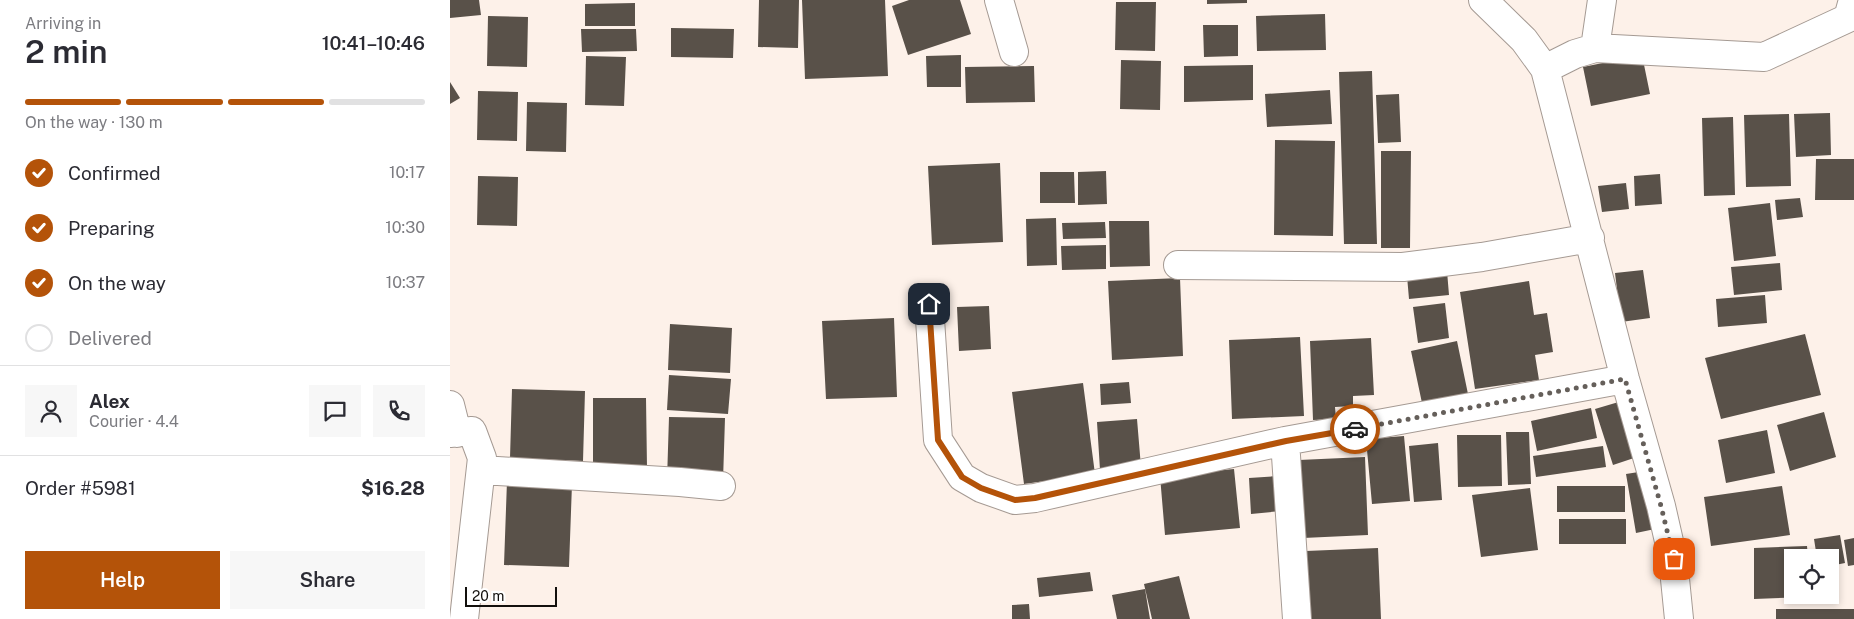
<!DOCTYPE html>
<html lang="en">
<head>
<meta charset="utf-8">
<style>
  body { margin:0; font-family:"Public Sans",sans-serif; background:#f7f7f7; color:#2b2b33; height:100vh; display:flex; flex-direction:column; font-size:19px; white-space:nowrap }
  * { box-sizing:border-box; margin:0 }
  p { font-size:16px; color:#7c7c81 }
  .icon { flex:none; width:28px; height:28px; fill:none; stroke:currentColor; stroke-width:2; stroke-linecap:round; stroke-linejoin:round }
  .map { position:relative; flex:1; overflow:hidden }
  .details { display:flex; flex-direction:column; background:#fff; width:450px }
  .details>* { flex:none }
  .buttons { position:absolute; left:1334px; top:549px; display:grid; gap:10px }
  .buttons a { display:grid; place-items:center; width:55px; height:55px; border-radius:0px; background:#fff; box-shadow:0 2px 8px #0003; font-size:25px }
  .scale { position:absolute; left:15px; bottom:12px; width:92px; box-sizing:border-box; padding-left:5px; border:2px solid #13100d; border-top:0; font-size:14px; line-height:18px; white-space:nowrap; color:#13100d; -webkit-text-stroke:4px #fff; paint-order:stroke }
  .pin { position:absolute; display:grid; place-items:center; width:42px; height:42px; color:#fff; margin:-21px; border-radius:10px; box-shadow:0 2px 8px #0006 }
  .courier { position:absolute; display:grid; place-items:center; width:50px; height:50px; margin:-25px; border:4px solid #b45309; border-radius:50%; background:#fff; color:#222; box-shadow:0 1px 6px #0007 }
  .summary em { font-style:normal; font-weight:600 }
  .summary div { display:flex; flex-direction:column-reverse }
  .summary { display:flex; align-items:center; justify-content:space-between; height:85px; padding:0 25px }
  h1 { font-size:32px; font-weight:600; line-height:38px }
  .bar { display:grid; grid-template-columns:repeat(4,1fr); gap:8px 5px; align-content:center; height:60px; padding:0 25px }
  .bar i { height:6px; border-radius:4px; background:#e1e1e2 }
  .bar .active { background:#b45309 }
  .bar p { grid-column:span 4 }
  .line { display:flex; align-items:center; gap:12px; padding:0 25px; border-top:1px solid #e1e1e2 }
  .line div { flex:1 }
  .round { display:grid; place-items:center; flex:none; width:52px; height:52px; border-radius:0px; background:#f7f7f7 }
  ol { padding:0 25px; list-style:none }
  li { display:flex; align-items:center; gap:15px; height:55px }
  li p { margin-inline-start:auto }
  li .icon { padding:5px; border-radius:50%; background:#b45309; color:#fff; stroke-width:4 }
  li:last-child { color:#7c7c81 }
  li i { width:28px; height:28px; border:2px solid #e1e1e2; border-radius:50% }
  .primary-button { display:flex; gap:10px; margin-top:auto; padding:10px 25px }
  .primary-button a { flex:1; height:58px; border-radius:0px; background:#b45309; color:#fff; font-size:20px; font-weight:600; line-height:58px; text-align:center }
  .primary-button a+a { background:#f7f7f7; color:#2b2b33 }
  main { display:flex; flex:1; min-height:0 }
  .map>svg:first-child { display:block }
</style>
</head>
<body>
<main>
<section class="details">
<div class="summary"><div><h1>2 min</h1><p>Arriving in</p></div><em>10:41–10:46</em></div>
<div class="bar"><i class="active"></i><i class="active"></i><i class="active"></i><i></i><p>On the way · 130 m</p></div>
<ol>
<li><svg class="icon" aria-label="check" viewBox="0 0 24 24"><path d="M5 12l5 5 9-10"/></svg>Confirmed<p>10:17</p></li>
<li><svg class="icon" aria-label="check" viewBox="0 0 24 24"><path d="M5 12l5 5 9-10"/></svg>Preparing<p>10:30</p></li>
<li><svg class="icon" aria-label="check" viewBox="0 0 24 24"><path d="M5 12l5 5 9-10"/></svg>On the way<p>10:37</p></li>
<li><i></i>Delivered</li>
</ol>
<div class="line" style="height:90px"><a class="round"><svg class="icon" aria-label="person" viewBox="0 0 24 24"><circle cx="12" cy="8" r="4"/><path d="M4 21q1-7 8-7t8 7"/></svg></a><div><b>Alex</b><p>Courier · 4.4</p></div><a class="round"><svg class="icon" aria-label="chat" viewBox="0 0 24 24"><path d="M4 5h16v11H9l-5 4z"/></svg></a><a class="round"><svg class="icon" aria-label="phone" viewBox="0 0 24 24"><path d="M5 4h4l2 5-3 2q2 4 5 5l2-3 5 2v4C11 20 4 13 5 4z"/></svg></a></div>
<div class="line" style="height:65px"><div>Order #5981</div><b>$16.28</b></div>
<div class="primary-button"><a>Help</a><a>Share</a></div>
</section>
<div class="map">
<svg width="1404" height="619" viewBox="0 0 1404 619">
  <rect width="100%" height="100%" fill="#fdf1e9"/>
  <!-- building -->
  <path fill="#595149" d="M0,0H29L31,15L0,18Z
    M309,0H349L348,48L308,47Z
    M352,0H435L438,76L355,79Z
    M459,0H510L521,34L458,55L442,6Z
    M757,0H797V3L757,4Z
    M666,2H706L705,51L665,50Z
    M185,3V26H135V4Z
    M875,14L876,50L807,51L806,16Z
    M38,16L78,17L77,67L37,66Z
    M753,25H788V56L754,57Z
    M221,28L284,29L283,58L221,57Z
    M131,29H186L187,51L132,52Z
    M511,55V87H477L476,56Z
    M1192,55L1200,94L1141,106L1133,67Z
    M136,56L176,57L174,106L135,105Z
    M671,60L711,61L710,110L670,109Z
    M803,65V100L734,102V66Z
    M584,66L585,102L516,103L515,67Z
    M922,71L927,244H894L889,72Z
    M0,82L10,98L0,104Z
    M880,90L882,124L817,127L815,94Z
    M28,91L68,92L67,141L27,140Z
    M949,94L951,142L928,143L926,95Z
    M77,102L117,103L116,152L76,151Z
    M1380,113L1381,155L1346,157L1344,114Z
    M1339,114L1341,186L1296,187L1294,115Z
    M1283,117L1285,195L1254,196L1252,118Z
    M825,140L885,141L883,236L824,235Z
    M931,151H961L960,248H931Z
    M1366,159H1404V200H1365Z
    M550,163L553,242L482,245L478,166Z
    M656,171L657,204L628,205V172Z
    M590,172H624L625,203H590Z
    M1210,174L1212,204L1185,206L1184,176Z
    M28,176L68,177L67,226L27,225Z
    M1176,183L1179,209L1152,212L1148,186Z
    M1350,198L1353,217L1327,220L1325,200Z
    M1320,203L1326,256L1284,261L1278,208Z
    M606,218L607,265L577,266L576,219Z
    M659,221H699L700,266L660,267Z
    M655,222L656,238L613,239L612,223Z
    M656,245V269L612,270L611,246Z
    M1330,263L1332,290L1284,295L1281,267Z
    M1193,270L1200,318L1171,322L1165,273Z
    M997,271L999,295L959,299L957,276Z
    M730,278L733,356L662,360L658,281Z
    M1079,281L1084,315L1097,313L1103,352L1085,355L1089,380L1025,389L1010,292Z
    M1315,295L1317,323L1268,327L1266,299Z
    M995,303L999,338L968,343L963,307Z
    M539,306L541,349L509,351L507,307Z
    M444,318L447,397L376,399L372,321Z
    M220,324L282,328L280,373L218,370Z
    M1355,334L1371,395L1271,419L1255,358Z
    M850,337L854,416L782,419L779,340Z
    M921,338L924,395L903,396V406L885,407L886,419L863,420L860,341Z
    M1007,341L1018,394L972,403L961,351Z
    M219,375L281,379L278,414L217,410Z
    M679,382L681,403L651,405L650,384Z
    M633,383L645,474L574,484L562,392Z
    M62,389L135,391L133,461L60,458Z
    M143,398H196L197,468H143Z
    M1172,401L1190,456L1163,465L1145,409Z
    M1141,408L1147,438L1087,451L1081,421Z
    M1374,412L1386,457L1340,471L1327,425Z
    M219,417L275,418L273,481L217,480Z
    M687,419L691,467L650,470L647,422Z
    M1317,430L1325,473L1276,483L1268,440Z
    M1056,432H1079L1081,484L1058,485Z
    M1007,435H1051L1052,486L1008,487Z
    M954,436L960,501L922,504L916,439Z
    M988,443L992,500L964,502L959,446Z
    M1153,446L1156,467L1086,477L1083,456Z
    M915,457L918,535L853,538L849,460Z
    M784,469L790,528L715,535L710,476Z
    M1195,471L1205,529L1186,533L1176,474Z
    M829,476L831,511L801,514L799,478Z
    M57,481L122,484L119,567L54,565Z
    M1107,486H1175V512H1107Z
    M1332,486L1340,535L1261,546L1254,497Z
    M1080,488L1088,550L1031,557L1022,495Z
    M1109,519H1176V544H1109Z
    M1390,535L1395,563L1380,566V558H1367L1364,539Z
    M1404,538V565L1398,566L1394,540Z
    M1357,546L1358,558H1342V595H1358V597L1304,599V548Z
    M928,548L931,619H859L856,551Z
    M640,572L643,591L589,597L587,578Z
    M729,576L740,619H702L694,584Z
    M695,589L700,619H667L662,595Z
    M579,604L580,619H562V605Z
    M1326,609H1404V619H1326Z"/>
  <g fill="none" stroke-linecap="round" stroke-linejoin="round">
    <defs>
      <path id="minor" d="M549,0L564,52
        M1033,0L1074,40L1095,69L1125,54L1145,48L1314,57L1398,18L1403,0
        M1145,48L1152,0
        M1095,69L1175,379L1211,506L1223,559L1229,619
        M728,265L953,267L1032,257L1140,238
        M479,304L488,440L512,477L531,488L565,500L585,498L835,441L1175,379
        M0,405L7,433
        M0,433L22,431L32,458L14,619
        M835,441L847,619
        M31,470L230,482L271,486"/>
    </defs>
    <!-- minor casing -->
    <use href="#minor" stroke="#a59a93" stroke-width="30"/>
    <!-- minor -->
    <use href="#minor" stroke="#fff" stroke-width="28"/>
  </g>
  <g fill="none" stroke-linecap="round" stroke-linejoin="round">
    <!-- done -->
    <path stroke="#655f5a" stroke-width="5" stroke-dasharray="0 9" d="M905,429L1175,379L1211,506L1224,559"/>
    <!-- route -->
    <path stroke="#b45309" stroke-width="6" d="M479,304L488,440L512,477L531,488L565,500L585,498L836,441L905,429"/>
  </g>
</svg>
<div class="buttons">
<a><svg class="icon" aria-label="locate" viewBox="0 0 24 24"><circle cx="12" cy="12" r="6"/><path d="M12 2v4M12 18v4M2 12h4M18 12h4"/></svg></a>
</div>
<div class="scale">20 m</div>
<div class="pin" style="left:1224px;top:559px;background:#ea580c"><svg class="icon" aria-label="bag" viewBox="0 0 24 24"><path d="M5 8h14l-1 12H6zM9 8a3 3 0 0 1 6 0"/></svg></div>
<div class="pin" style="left:479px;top:304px;background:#1f2937"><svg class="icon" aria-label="home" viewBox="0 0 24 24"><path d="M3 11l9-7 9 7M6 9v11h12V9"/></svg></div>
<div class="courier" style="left:905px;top:429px"><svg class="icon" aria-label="car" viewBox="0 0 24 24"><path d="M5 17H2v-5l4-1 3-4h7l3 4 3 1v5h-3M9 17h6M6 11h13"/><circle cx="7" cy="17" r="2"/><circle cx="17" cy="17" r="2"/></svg></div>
</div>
</main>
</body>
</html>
